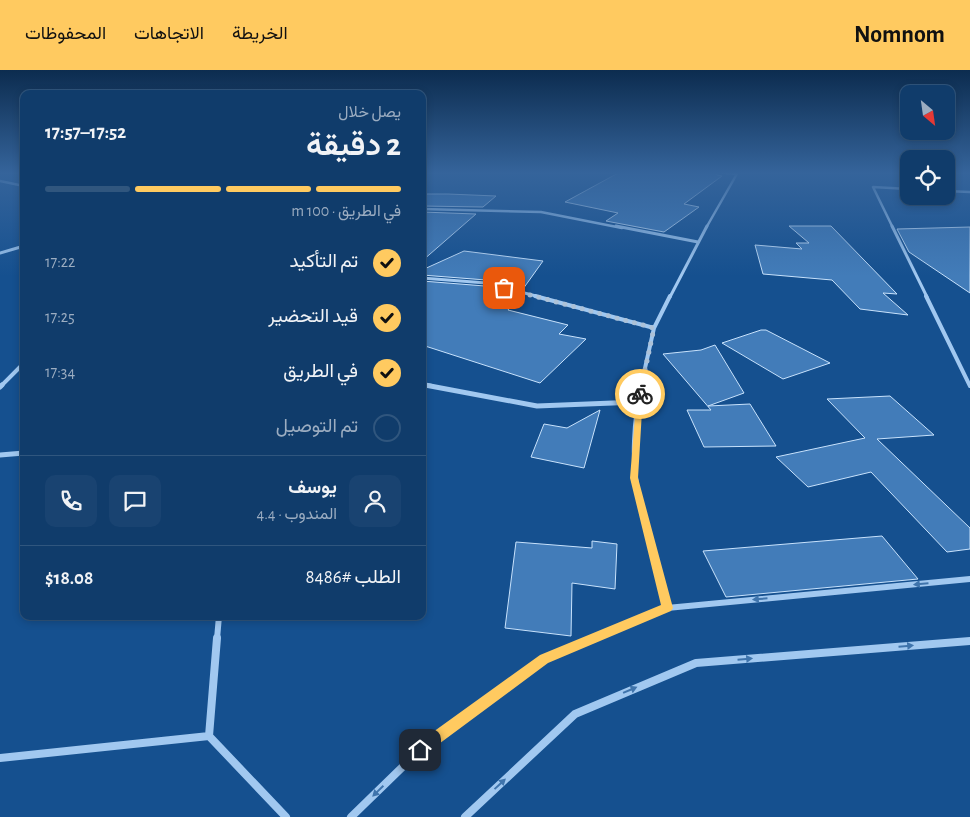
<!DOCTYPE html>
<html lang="ar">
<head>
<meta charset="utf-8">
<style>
  body { margin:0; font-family:"Alegreya Sans",Vazirmatn,sans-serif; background:#194371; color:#f1f3f6; direction:rtl; height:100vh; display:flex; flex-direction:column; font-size:19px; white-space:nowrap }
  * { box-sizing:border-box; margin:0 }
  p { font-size:16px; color:#9cadc1 }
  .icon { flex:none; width:28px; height:28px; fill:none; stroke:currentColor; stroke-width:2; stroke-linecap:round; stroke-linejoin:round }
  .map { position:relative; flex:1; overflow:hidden; direction:ltr }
  .side { position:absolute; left:20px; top:20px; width:406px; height:530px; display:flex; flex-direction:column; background:#103c6b; border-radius:10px; box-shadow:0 2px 8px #0003,0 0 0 1px #30567e; direction:rtl }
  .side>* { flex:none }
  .needle { width:32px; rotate:151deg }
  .tools { position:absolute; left:900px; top:15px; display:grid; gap:10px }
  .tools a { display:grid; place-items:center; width:55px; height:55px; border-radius:10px; background:#103c6b; box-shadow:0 2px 8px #0003,0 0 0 1px #30567e; font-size:25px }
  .pin { position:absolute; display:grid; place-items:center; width:42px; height:42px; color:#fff; margin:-21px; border-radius:10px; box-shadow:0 2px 8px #0006 }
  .courier { position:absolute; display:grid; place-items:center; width:50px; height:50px; margin:-25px; border:4px solid #ffca60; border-radius:50%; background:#fff; color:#222; box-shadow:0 1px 6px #0007 }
  .overview em { font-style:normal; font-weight:600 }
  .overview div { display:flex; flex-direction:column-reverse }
  .overview { display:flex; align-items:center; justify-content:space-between; height:85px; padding:0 25px }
  h1 { font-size:32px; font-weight:600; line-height:38px }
  .bar { display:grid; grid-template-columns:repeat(4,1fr); gap:8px 5px; align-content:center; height:60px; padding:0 25px }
  .bar i { height:6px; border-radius:4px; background:#30567e }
  .bar .active { background:#ffca60 }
  .bar p { grid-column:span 4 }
  .line { display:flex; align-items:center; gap:12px; padding:0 25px; border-top:1px solid #30567e }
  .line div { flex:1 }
  .round { display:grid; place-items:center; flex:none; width:52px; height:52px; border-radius:10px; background:#194371 }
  ol { padding:0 25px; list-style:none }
  li { display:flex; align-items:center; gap:15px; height:55px }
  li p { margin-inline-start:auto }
  li .icon { padding:5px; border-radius:50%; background:#ffca60; color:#111; stroke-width:4 }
  li:last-child { color:#9cadc1 }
  li i { width:28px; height:28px; border:2px solid #30567e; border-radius:50% }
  header { display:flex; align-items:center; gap:30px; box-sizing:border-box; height:70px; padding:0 25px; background:#ffca60; color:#111 }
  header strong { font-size:24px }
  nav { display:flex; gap:28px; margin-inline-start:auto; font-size:18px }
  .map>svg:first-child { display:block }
</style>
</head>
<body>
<header>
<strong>Nomnom</strong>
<nav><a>الخريطة</a><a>الاتجاهات</a><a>المحفوظات</a></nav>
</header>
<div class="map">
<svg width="970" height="747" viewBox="0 0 970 747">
  <rect width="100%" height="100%" fill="#15508f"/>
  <!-- building -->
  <path fill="#427cb9" stroke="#c8e2fc" d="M620,102H715L717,105L722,106L684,134L699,137L664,162L606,151L618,143L565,132Z
    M422,124H448L496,126L483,137L422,136Z
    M422,142L476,144L422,191Z
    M789,156H831L897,224L883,223L908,245L860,239L832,210L763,204L755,175L802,179L796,173H809Z
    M970,157V223L909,182L897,159Z
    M464,181L543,191L523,219L486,210L422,205V200Z
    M422,211L485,216L519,225L508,240L568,255L559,264L586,269L540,313L422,275Z
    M761,260H766L830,293L783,309L722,273Z
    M715,275L744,323L708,336L750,334L776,376L704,377L687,340H711L663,284L701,280Z
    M890,326L934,365L877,369L970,458V479L947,482L871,402L808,417L776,387L865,368L827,329Z
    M600,340L584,398L531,387L544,354L567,358Z
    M882,466L918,509L726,527L703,481Z
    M592,471L617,474L615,519L572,513L571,566L505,558L516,472L592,478Z"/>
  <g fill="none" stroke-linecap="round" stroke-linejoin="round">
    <!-- minor-far5 -->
    <path stroke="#a1c8f0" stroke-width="2.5" d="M524,102H534
      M718,102L736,104
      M0,111L24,116
      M946,121L970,122
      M422,139L541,142L622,158
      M706,158L738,102
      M893,158L873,117L909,119"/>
    <!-- minor-far4 -->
    <path stroke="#a1c8f0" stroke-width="3" d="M616,156L698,172
      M892,156L927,227
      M0,183L24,176
      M422,208L486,213L540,227
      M670,227L707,156"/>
    <!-- minor-far3 -->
    <path stroke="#a1c8f0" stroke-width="4" d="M535,226L654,258
      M926,226L970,316
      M422,314L432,316
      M1,316L24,293
      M641,316L654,258L670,226"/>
    <!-- minor-far2 -->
    <path stroke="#a1c8f0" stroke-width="5" d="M425,315L537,336L638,332
      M0,317L2,315
      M0,385L24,383
      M639,428C631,394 634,348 642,315"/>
    <!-- minor-far1 -->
    <path stroke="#a1c8f0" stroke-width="6" d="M639,426L667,538
      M217,569L219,546
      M592,569L667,538L970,509"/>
    <!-- minor -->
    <path stroke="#a1c8f0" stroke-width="8" d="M209,666L217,568
      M0,688L209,666L286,747
      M351,747L420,680L544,589L595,568
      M465,747L575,644L696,593L970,571"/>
  </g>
  <!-- one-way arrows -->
  <defs><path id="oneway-solid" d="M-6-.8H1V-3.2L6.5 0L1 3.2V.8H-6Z" transform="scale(1.25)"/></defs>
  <g fill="#3f74ac">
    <use href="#oneway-solid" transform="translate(921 514) rotate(175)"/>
    <use href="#oneway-solid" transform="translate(760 529) rotate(175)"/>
    <use href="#oneway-solid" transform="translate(906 576) rotate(-5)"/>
    <use href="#oneway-solid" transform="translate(745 589) rotate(-5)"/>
    <use href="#oneway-solid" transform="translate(630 620) rotate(-23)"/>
    <use href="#oneway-solid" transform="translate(500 714) rotate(-43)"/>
    <use href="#oneway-solid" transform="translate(378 721) rotate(136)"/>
  </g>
  <!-- sky -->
  <linearGradient id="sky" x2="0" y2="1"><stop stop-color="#0c2c4f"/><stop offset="0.5" stop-color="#35649b"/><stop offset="1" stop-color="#35649b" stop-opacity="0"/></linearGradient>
  <rect width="970" height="206" fill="url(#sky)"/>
  <!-- route -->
  <path fill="#ffca60" d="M637,322L643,324L638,408L673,538L671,541L548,593L424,685L420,687L415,685L413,680L415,675L540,585L661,535L630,408Z"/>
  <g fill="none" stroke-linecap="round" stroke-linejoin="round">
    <!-- done -->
    <path stroke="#adc2d8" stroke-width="5" stroke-dasharray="0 9" d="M504,218L654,258L640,324"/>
  </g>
</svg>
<div class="tools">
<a><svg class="needle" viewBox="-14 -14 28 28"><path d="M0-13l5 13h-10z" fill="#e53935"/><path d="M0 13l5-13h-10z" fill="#9cadc1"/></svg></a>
<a><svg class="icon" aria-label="locate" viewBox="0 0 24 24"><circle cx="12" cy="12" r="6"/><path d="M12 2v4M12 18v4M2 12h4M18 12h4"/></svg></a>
</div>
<div class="pin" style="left:504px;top:218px;background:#ea580c"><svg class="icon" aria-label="bag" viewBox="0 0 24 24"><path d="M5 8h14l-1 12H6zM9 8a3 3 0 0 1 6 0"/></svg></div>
<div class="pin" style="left:420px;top:680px;background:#1f2937"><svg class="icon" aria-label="home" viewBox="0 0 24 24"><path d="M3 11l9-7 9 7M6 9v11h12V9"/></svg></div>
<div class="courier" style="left:640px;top:324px"><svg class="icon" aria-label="bike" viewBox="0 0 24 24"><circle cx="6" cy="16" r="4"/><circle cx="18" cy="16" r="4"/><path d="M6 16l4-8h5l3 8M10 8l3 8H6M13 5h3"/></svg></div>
<section class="side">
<div class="overview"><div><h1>2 دقيقة</h1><p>يصل خلال</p></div><em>17:52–17:57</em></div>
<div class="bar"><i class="active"></i><i class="active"></i><i class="active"></i><i></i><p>في الطريق · 100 m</p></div>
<ol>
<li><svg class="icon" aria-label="check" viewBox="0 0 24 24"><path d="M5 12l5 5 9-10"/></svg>تم التأكيد<p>17:22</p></li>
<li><svg class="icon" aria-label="check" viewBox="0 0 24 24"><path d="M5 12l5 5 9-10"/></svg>قيد التحضير<p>17:25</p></li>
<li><svg class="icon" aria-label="check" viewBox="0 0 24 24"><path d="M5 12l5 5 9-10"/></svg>في الطريق<p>17:34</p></li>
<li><i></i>تم التوصيل</li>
</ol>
<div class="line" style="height:90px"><a class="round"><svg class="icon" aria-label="person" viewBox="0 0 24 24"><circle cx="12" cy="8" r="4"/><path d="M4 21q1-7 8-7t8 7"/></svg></a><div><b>يوسف</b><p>المندوب · 4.4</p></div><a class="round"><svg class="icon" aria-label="chat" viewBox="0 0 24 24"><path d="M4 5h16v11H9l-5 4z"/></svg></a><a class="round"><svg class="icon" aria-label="phone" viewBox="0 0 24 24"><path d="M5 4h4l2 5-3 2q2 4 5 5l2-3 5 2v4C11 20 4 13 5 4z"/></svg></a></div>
<div class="line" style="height:65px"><div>الطلب #8486</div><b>$18.08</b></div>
</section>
</div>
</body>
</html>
